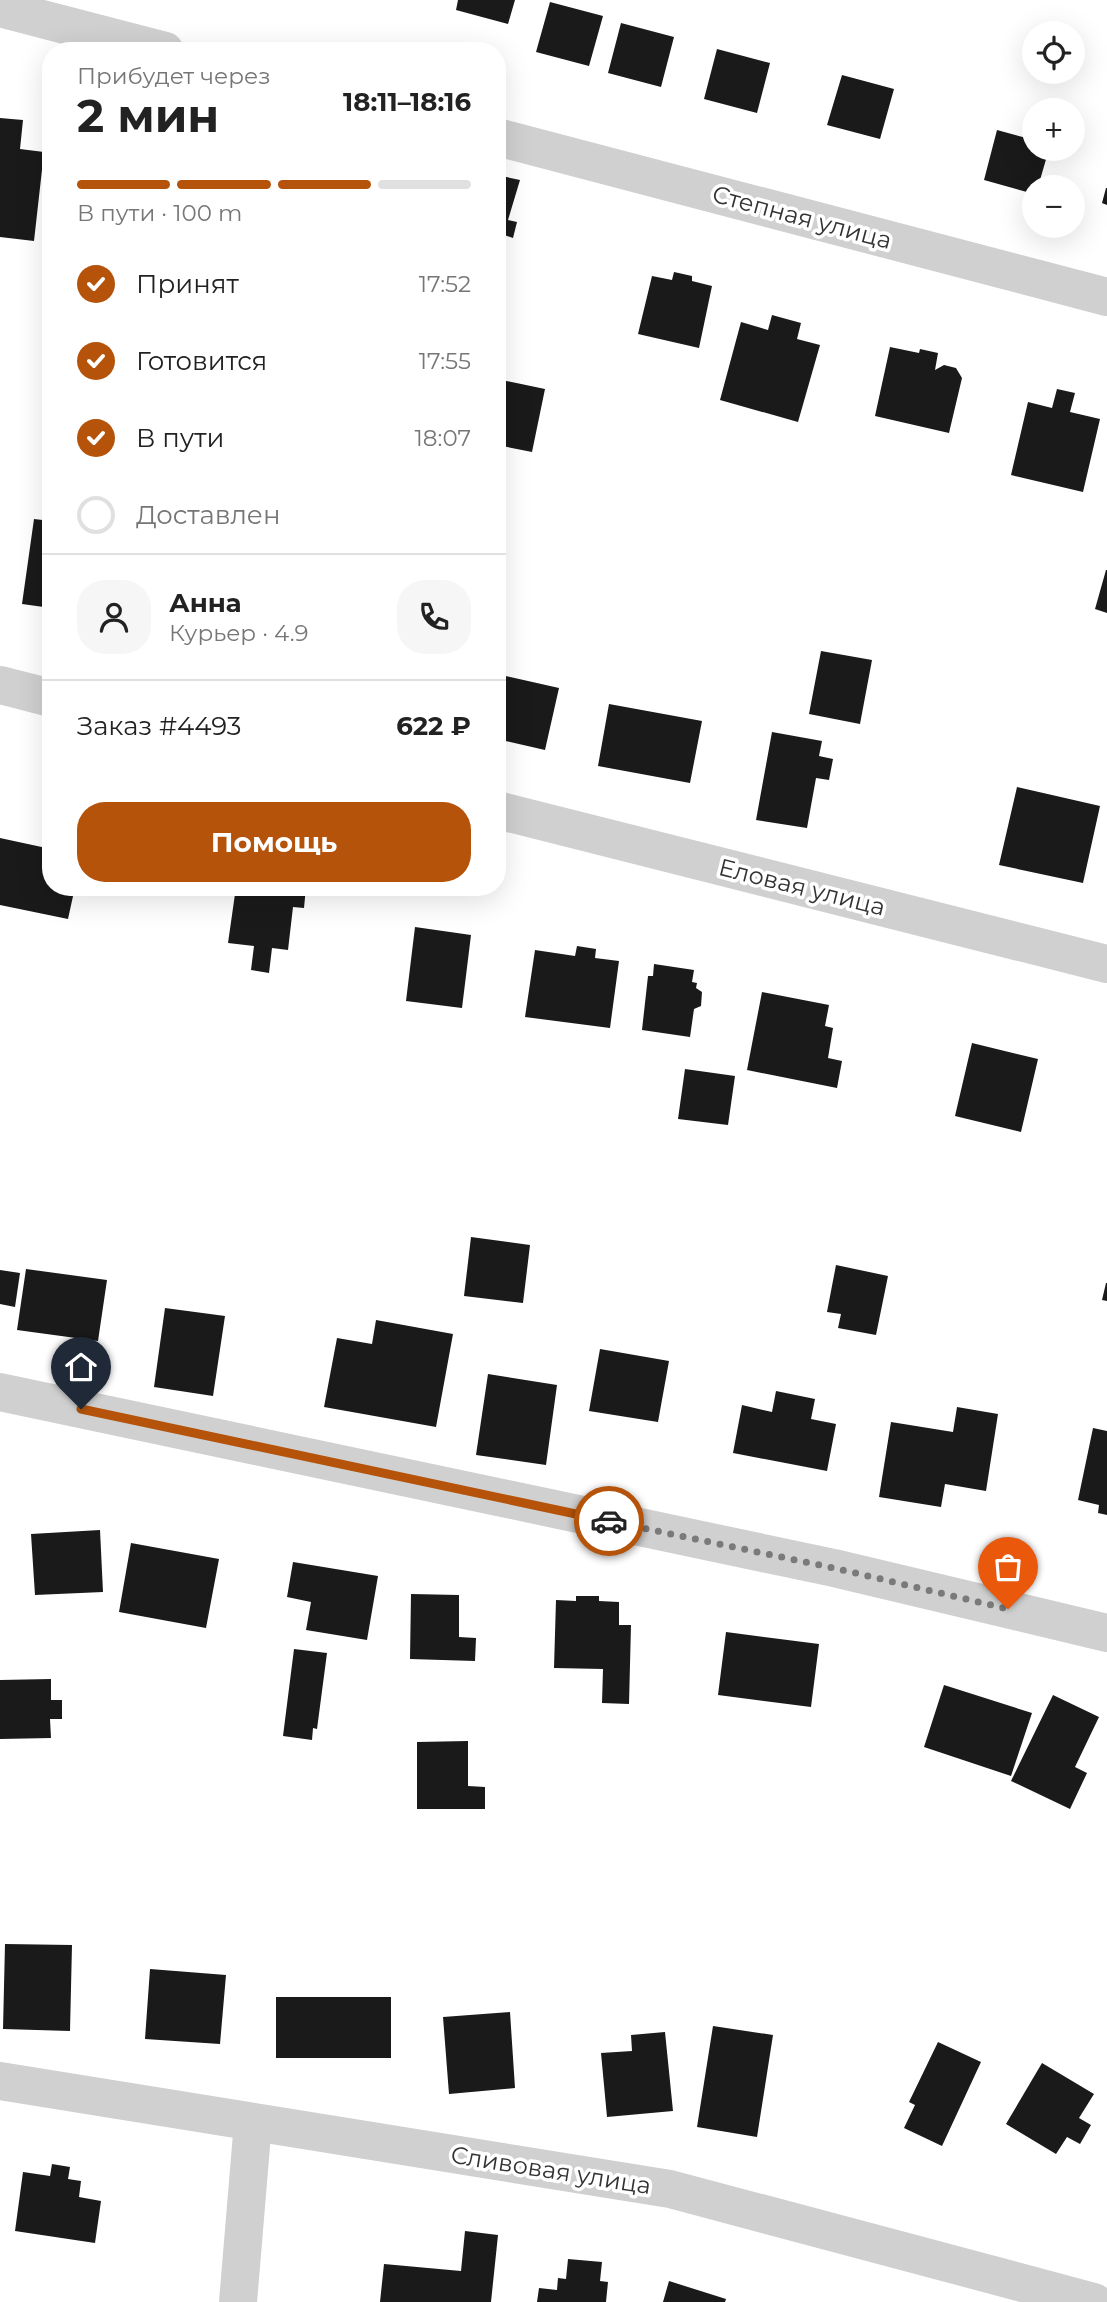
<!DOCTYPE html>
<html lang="ru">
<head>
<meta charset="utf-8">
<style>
  body { margin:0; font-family:Montserrat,sans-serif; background:#f6f6f6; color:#222; height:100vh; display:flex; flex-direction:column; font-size:26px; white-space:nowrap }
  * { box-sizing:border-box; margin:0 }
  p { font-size:23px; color:#767676 }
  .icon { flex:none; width:38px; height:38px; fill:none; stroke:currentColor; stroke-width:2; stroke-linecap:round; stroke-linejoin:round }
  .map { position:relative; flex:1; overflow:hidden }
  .side { position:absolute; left:42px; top:42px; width:464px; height:854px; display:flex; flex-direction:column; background:#fff; border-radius:28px; box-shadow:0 7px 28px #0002 }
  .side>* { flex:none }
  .fabs { position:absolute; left:1022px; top:21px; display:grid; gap:14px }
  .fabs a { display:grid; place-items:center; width:63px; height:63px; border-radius:50%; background:#fff; box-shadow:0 7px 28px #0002; font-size:35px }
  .pin { position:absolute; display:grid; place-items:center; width:60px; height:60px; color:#fff; margin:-72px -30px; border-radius:50% 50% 50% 0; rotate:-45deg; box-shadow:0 0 7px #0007 }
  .pin .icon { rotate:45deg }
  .courier { position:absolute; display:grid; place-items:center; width:70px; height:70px; margin:-35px; border:5px solid #b45309; border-radius:50%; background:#fff; color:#222; box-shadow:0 2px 9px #0007 }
  .overview em { font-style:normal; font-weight:700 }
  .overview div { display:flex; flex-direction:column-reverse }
  .overview { display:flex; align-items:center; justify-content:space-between; height:119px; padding:0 35px }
  h1 { font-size:46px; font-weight:700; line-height:52px }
  .bar { display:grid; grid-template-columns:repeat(4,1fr); gap:10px 7px; align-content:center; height:84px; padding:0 35px }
  .bar i { height:9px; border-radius:5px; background:#e0e0e0 }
  .bar .current { background:#b45309 }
  .bar p { grid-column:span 4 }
  .line { display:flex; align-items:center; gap:18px; padding:0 35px; border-top:2px solid #e0e0e0 }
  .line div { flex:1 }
  .round { display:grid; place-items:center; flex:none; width:74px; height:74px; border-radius:28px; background:#f6f6f6 }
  ol { padding:0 35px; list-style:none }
  li { display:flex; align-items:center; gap:21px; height:77px }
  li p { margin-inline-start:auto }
  li .icon { padding:7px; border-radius:50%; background:#b45309; color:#fff; stroke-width:4 }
  li:last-child { color:#767676 }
  li i { width:38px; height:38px; border:4px solid #e0e0e0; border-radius:50% }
  .primary-button { display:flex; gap:14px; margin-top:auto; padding:14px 35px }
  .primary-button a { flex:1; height:80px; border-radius:28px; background:#b45309; color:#fff; font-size:28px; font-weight:700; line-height:80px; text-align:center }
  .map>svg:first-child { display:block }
</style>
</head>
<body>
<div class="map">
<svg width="1107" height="2302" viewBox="0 0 1107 2302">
  <rect width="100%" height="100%" fill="#fff"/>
  <!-- building -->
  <path fill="#1a1a1a" d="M458,0H515L508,24L456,10Z
    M550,2L603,16L589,66L536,52Z
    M621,23L674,37L661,87L608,73Z
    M717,49L770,63L757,113L704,99Z
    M842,75L894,89L880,139L827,125Z
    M0,118L23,120L20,149L44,152L34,241L0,237Z
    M997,130L1034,140V149H1049L1038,187H1034V194L984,180Z
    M497,175L520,180L508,220L517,222L513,238L504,235L498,257Z
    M1106,188H1107V205L1102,203Z
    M674,272L692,276V281L712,286L699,348L638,334L652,276L672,280Z
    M772,315L801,323L797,339L820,345L798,422L720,400L741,322L768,330Z
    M890,347L919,353L920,349L938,353L935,370L944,365L956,368L962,378L949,433L875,416Z
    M497,379L545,389L532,452L497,445Z
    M1057,389L1075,393L1070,412L1100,419L1083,492L1011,475L1028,402L1052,408Z
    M34,519L51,521V608L22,604Z
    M1106,570H1107V613L1095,609Z
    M821,651L872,660L860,724L809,714Z
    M497,674L559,688L545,750L497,739Z
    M609,704L702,721L690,783L598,766Z
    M772,732L822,741L819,756L833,759L829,780L816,778L807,828L756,820Z
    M1017,787L1100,806L1083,883L999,865Z
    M0,838L51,849V887H75L68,919L0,905Z
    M236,887H306L304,908L293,907L288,950L272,948L269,973L251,970L254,946L228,943Z
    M415,927L471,935L462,1008L406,1001Z
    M577,946L596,949L595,958L619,961L610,1028L525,1017L535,950L575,956Z
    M654,964L694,970L692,982L697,983L696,988L702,992L701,1006L694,1009L690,1037L642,1030L648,976H653Z
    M762,992L829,1005L825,1026L833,1028L828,1058L842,1061L837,1088L747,1070Z
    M972,1043L1038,1059L1021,1132L955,1116Z
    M685,1069L735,1076L728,1125L678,1119Z
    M471,1237L530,1245L523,1303L464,1296Z
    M836,1265L888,1276L876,1335L838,1328L841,1314L827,1312Z
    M26,1269L107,1280L98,1341L17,1330Z
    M0,1270L20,1273L15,1307L0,1304Z
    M1106,1283H1107V1301L1102,1300Z
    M165,1308L225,1316L213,1396L154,1387Z
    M376,1320L453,1334L436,1427L324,1407L337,1338L372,1344Z
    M600,1349L669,1361L658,1422L589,1411Z
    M488,1374L557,1385L546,1465L476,1455Z
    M776,1391L815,1399L811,1419L836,1424L827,1471L733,1453L742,1405L772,1412Z
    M957,1407L998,1414L986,1491L945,1484L941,1507L879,1497L891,1422L953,1432Z
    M1093,1428L1107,1431V1515L1098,1513L1099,1505L1078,1500Z
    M100,1530L103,1592L35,1595L31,1534Z
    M131,1543L219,1559L206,1628L119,1612Z
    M293,1562L378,1576L367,1640L306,1630L311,1602L287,1597Z
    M411,1594L459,1595V1637L476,1638L475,1661L410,1659Z
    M576,1596H599V1601L619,1602V1625H631L629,1704L602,1703L603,1669L554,1668L556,1600L576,1601Z
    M726,1632L819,1644L811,1707L718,1695Z
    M294,1649L327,1653L317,1729L313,1728L312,1740L283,1736Z
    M51,1679V1700H62V1719H50L51,1738L0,1739V1680Z
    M944,1685L1032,1713L1011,1776L924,1747Z
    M1053,1695L1099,1717L1075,1767L1087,1773L1070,1809L1011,1781Z
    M468,1741V1786L485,1787V1809H417V1742Z
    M5,1944L72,1945L70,2031L3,2029Z
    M150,1969L226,1975L220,2044L145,2039Z
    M276,1997H391V2058H276Z
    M510,2012L515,2088L449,2094L443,2017Z
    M713,2026L773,2035L757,2137L697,2127Z
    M665,2032L673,2111L607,2117L601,2053L632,2051L631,2035Z
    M938,2042L981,2062L942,2146L904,2128L915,2105L909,2102Z
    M1042,2063L1094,2094L1079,2118L1091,2125L1080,2144L1067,2137L1056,2154L1006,2124Z
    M52,2164L70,2167L68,2179L81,2181L79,2197L101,2201L95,2243L15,2231L23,2172L50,2176Z
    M465,2231L498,2235L491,2302H380L384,2264L461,2271Z
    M568,2259L602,2262L600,2281L608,2282L606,2302H537L539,2288L557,2290L558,2278L566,2279Z
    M669,2281L726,2299L725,2302H663Z"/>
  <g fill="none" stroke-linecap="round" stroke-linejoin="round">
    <!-- minor -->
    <path stroke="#d0d0d0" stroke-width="38" d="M0,8L165,51
      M497,137L1107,297
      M0,685L51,698
      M497,810L1107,964
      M0,1392L834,1568L1107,1633
      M0,2081L670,2189L1094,2302
      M238,2302L253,2122"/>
  </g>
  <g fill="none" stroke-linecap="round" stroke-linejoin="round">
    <!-- done -->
    <path stroke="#7a7a7a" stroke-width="7" stroke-dasharray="0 12.6" d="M609,1521L834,1568L1008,1609"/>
    <!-- route -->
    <path stroke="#b45309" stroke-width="9" d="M81,1409L609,1521"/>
  </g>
  <g text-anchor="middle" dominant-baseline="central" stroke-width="7" stroke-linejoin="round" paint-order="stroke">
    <!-- street labels -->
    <g font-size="24" fill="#333" stroke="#fff">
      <text transform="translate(802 217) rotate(15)">Степная улица</text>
      <text transform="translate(802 887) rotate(14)">Еловая улица</text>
      <text transform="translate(551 2170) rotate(9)">Сливовая улица</text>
    </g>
  </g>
</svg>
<div class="fabs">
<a><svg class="icon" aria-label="locate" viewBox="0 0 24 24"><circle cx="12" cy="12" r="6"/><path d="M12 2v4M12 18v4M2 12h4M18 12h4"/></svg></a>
<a>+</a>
<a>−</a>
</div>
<div class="pin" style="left:1008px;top:1609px;background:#ea580c"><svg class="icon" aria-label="bag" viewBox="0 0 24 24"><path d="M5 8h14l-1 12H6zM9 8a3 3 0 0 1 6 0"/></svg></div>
<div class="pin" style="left:81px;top:1409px;background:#1f2937"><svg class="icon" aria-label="home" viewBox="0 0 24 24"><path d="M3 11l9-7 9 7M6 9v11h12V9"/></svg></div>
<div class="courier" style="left:609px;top:1521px"><svg class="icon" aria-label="car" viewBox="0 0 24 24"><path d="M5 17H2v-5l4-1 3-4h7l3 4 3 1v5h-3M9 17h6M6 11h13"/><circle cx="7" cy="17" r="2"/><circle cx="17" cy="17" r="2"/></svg></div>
<section class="side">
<div class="overview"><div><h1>2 мин</h1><p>Прибудет через</p></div><em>18:11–18:16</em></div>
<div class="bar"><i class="current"></i><i class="current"></i><i class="current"></i><i></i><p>В пути · 100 m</p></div>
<ol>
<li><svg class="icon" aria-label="check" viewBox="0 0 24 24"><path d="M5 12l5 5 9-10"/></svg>Принят<p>17:52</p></li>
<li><svg class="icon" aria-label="check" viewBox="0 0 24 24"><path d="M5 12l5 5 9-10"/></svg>Готовится<p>17:55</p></li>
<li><svg class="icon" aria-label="check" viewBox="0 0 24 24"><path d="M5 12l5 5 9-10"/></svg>В пути<p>18:07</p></li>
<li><i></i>Доставлен</li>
</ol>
<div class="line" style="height:126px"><a class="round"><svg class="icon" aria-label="person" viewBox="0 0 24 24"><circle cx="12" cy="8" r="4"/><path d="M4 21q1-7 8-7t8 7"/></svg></a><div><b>Анна</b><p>Курьер · 4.9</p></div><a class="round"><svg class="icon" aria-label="phone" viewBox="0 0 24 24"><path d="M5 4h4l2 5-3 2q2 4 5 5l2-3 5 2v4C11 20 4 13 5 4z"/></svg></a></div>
<div class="line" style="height:91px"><div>Заказ #4493</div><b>622 ₽</b></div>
<div class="primary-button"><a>Помощь</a></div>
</section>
</div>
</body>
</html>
